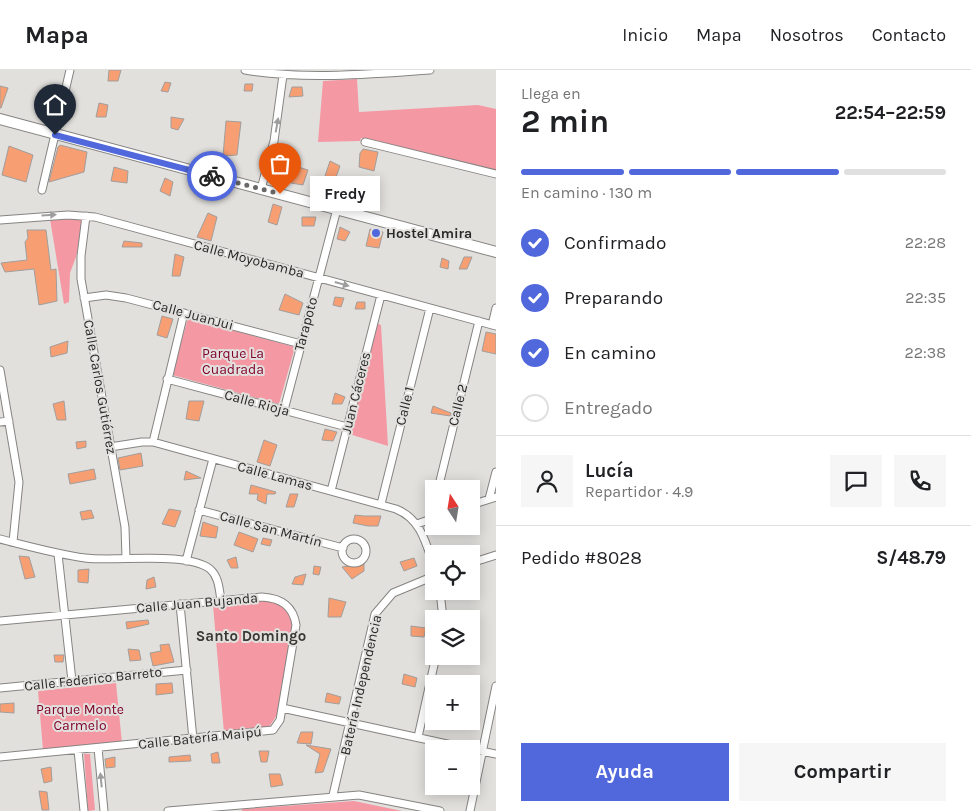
<!DOCTYPE html>
<html lang="es">
<head>
<meta charset="utf-8">
<style>
  body { margin:0; font-family:Karla,sans-serif; background:#f6f6f6; color:#202124; height:100vh; display:flex; flex-direction:column; font-size:19px; white-space:nowrap }
  * { box-sizing:border-box; margin:0 }
  p { font-size:16px; color:#757577 }
  .icon { flex:none; width:28px; height:28px; fill:none; stroke:currentColor; stroke-width:2; stroke-linecap:round; stroke-linejoin:round }
  .map { position:relative; flex:1; overflow:hidden }
  .side { display:flex; flex-direction:column; background:#fff; width:475px }
  .side>* { flex:none }
  .needle { width:32px; rotate:348deg }
  .tools { position:absolute; left:425px; top:410px; display:grid; gap:10px }
  .tools a { display:grid; place-items:center; width:55px; height:55px; border-radius:0px; background:#fff; box-shadow:0 2px 12px #0003; font-size:25px }
  .pin { position:absolute; display:grid; place-items:center; width:42px; height:42px; color:#fff; margin:-51px -21px; border-radius:50% 50% 50% 0; rotate:-45deg; box-shadow:0 0 5px #0007 }
  .pin .icon { rotate:45deg }
  .courier { position:absolute; display:grid; place-items:center; width:50px; height:50px; margin:-25px; border:4px solid #5168dd; border-radius:50%; background:#fff; color:#222; box-shadow:0 1px 6px #0007 }
  .bubble { position:absolute; height:35px; border-radius:0px; background:#fff; box-shadow:0 2px 12px #0003; font-size:16px; font-weight:700; line-height:35px; text-align:center }
  .summary em { font-style:normal; font-weight:700 }
  .summary div { display:flex; flex-direction:column-reverse }
  .summary { display:flex; align-items:center; justify-content:space-between; height:85px; padding:0 25px }
  h1 { font-size:32px; font-weight:700; line-height:38px }
  .bar { display:grid; grid-template-columns:repeat(4,1fr); gap:8px 5px; align-content:center; height:60px; padding:0 25px }
  .bar i { height:6px; border-radius:4px; background:#e0e0e0 }
  .bar .current { background:#5168dd }
  .bar p { grid-column:span 4 }
  .line { display:flex; align-items:center; gap:12px; padding:0 25px; border-top:1px solid #e0e0e0 }
  .line div { flex:1 }
  .round { display:grid; place-items:center; flex:none; width:52px; height:52px; border-radius:0px; background:#f6f6f6 }
  ol { padding:0 25px; list-style:none }
  li { display:flex; align-items:center; gap:15px; height:55px }
  li p { margin-inline-start:auto }
  li .icon { padding:5px; border-radius:50%; background:#5168dd; color:#fff; stroke-width:4 }
  li:last-child { color:#757577 }
  li i { width:28px; height:28px; border:2px solid #e0e0e0; border-radius:50% }
  .action { display:flex; gap:10px; margin-top:auto; padding:10px 25px }
  .action a { flex:1; height:58px; border-radius:0px; background:#5168dd; color:#fff; font-size:20px; font-weight:700; line-height:58px; text-align:center }
  .action a+a { background:#f6f6f6; color:#202124 }
  header { display:flex; align-items:center; gap:30px; box-sizing:border-box; height:70px; padding:0 25px; background:#fff; border-bottom:1px solid #e0e0e0 }
  header strong { font-size:24px }
  nav { display:flex; gap:28px; margin-inline-start:auto; font-size:18px }
  main { display:flex; flex:1; min-height:0 }
  .map>svg:first-child { display:block }
</style>
</head>
<body>
<header>
<strong>Mapa</strong>
<nav><a>Inicio</a><a>Mapa</a><a>Nosotros</a><a>Contacto</a></nav>
</header>
<main>
<div class="map">
<svg width="496" height="741" viewBox="0 0 496 741">
  <rect width="100%" height="100%" fill="#e2e0dd"/>
  <!-- green -->
  <path fill="#f499a4" d="M357,9L359,42L478,35L496,39V103L361,68L360,71L318,72L323,11Z
    M50,149H84L76,187L70,203L69,232L64,234Z
    M188,248L295,277L279,334L172,305Z
    M376,253L381,255L388,376L349,364Z
    M264,531C280,532 290,538 292,555L277,645L269,657L224,663L213,535Z
    M116,613L122,673L43,680L38,621Z
    M84,684H90L95,740L88,741Z
    M354,731L402,741H242V739Z"/>
  <!-- building -->
  <path fill="#f79e72" stroke="#a19e9d" d="M109,0H121L118,11H108Z
    M165,12L171,13L168,22L161,21Z
    M245,14H253L252,21H244Z
    M0,16L8,18L1,38H0Z
    M292,17H302L303,26L289,27Z
    M99,33L108,35L106,47H96Z
    M43,37L52,39L50,49L41,47Z
    M171,47L184,49L178,60L171,58Z
    M226,51L241,52L237,85L223,86Z
    M60,75L87,82L84,102L49,112L58,77Z
    M9,76L33,85L26,112L2,105Z
    M363,79L378,82L374,101L359,97L360,83Z
    M330,91L340,96L335,110L324,109Z
    M295,96L308,100L303,115L291,113Z
    M114,97L128,101L127,113L111,111Z
    M165,108L173,112L170,126L160,121Z
    M273,134L282,137L277,155L268,152Z
    M208,143L217,147L211,171L197,167Z
    M302,147H316L314,156H302Z
    M340,157L350,162L345,171L337,169Z
    M370,159L383,162L379,178L366,176Z
    M27,160H46L51,200L56,199L57,231L39,235L34,199L5,202L1,193L27,190L25,172L28,168Z
    M124,171L142,173V177H122Z
    M175,184L184,187L180,206H172Z
    M464,187H472L467,199H459Z
    M442,188L449,191L448,199L440,197Z
    M285,224L303,233L299,245L279,240Z
    M335,227L344,228L341,237L333,235Z
    M357,232H365V239H355Z
    M162,246L173,249L167,268L157,265Z
    M486,262L496,264V284L482,281Z
    M68,271L67,283L51,287L50,277Z
    M335,323L345,327L342,334H332Z
    M64,331L66,350H57L53,334Z
    M189,331H204L199,351L186,349Z
    M433,336L451,343L450,346L431,343Z
    M325,359L337,362L333,371L322,370Z
    M264,370L277,375L270,396L257,392Z
    M86,371V377L77,379L76,372Z
    M141,383L143,396L120,400L118,388Z
    M94,399L96,409L70,414L68,404Z
    M186,401L201,408L184,410Z
    M251,415L276,422L275,424H267L266,434L257,430L258,424H249Z
    M290,424H298L294,437H286Z
    M169,439L181,441L175,457L162,454Z
    M91,440L94,448L82,450L80,442Z
    M355,445L364,446H381L378,456H368L353,453Z
    M203,452L218,457L216,468L200,466Z
    M239,462L258,469L253,482L234,475Z
    M263,468L272,470L270,476L261,474Z
    M19,486L29,487L35,507L25,509Z
    M236,487L238,498H231L227,490Z
    M414,488L417,496L404,501L400,492Z
    M364,494V501L352,509L342,497Z
    M314,496L321,497L319,505L313,504Z
    M89,499L88,513L78,512V500Z
    M306,504L303,515L292,514L295,507Z
    M154,507L156,517L146,519L147,510Z
    M329,528L346,532L341,547H328Z
    M148,550L149,554L127,559L126,552Z
    M411,556L426,558L424,567L411,566Z
    M169,574L174,592L153,596L150,583L161,581L160,575Z
    M128,579L139,580L141,590L130,591Z
    M54,585H64L63,592H55Z
    M404,604L417,608L415,617L402,614Z
    M172,613L173,623L156,625V614Z
    M327,623L341,627L339,634L325,632Z
    M14,633V643L0,642V634Z
    M301,662H313L311,674L297,673Z
    M306,675L331,679L323,702L315,703L320,684Z
    M430,680L434,681V702L427,701Z
    M259,681H269L267,692H261Z
    M218,682L220,693H212L211,684Z
    M190,685L191,691L169,692V687Z
    M115,687V697L106,698L105,689Z
    M51,697L52,711L44,713L41,699Z
    M269,704H280L283,715L271,717Z
    M39,721L47,722L49,740H42Z"/>
  <g fill="none" stroke-linecap="round" stroke-linejoin="round">
    <defs>
      <path id="street" d="M245,0C306,10 368,4 430,0
        M365,72L496,104
        M261,119L274,71L283,5
        M42,120L70,0
        M86,146L81,186V209L125,457L126,488
        M0,150L68,145L95,147L496,256
        M84,228L106,225L126,228L301,274
        M492,255L496,238
        M0,300L19,412L13,472
        M167,309L347,357
        M284,340L337,139
        M0,352L9,351
        M153,372L184,243
        M110,377L142,372H153L396,439C421,449 426,473 434,497
        M438,419L479,251
        M331,421L381,225
        M489,429L496,402
        M381,434L430,238
        M471,435L496,427
        M199,440L343,478
        M430,449L434,434
        M417,454L434,448
        M0,469C28,476 56,484 85,488C116,492 186,481 210,499C219,507 219,519 221,530
        M342 481a12 12 0 1 1 24 0a12 12 0 1 1-24 0Z
        M58,484L72,611
        M186,491L213,389
        M471,493L496,485
        M440,521L443,549
        M180,534L193,669
        M0,551L262,527C280,528 293,535 296,555L280,650L273,660L0,687
        M0,618L187,600
        M282,638L470,679
        M418,667L436,586
        M98,678L104,741
        M471,679L496,684
        M78,680L84,741
        M333,725L375,544L393,523L434,506
        M168,741L359,725L440,741
        M470,741L496,616"/>
      <path id="secondary" d="M0,49L496,182"/>
    </defs>
    <!-- street casing -->
    <use href="#street" stroke="#868482" stroke-width="9"/>
    <!-- secondary casing -->
    <use href="#secondary" stroke="#868482" stroke-width="12"/>
    <!-- street -->
    <use href="#street" stroke="#fff" stroke-width="7"/>
    <!-- secondary -->
    <use href="#secondary" stroke="#fff" stroke-width="10"/>
  </g>
  <!-- one-way arrows -->
  <defs><path id="oneway-solid" d="M-6-.8H1V-3.2L6.5 0L1 3.2V.8H-6Z" transform="scale(1.25)"/></defs>
  <g fill="#9f9e9e">
    <use href="#oneway-solid" transform="translate(277 55) rotate(-80)"/>
    <use href="#oneway-solid" transform="translate(49 145) rotate(-3)"/>
    <use href="#oneway-solid" transform="translate(342 214) rotate(16)"/>
    <use href="#oneway-solid" transform="translate(101 710) rotate(-96)"/>
  </g>
  <g fill="none" stroke-linecap="round" stroke-linejoin="round">
    <!-- done -->
    <path stroke="#6a6867" stroke-width="5" stroke-dasharray="0 9" d="M212,106L280,124"/>
    <!-- route -->
    <path stroke="#5168dd" stroke-width="6" d="M55,65L212,106"/>
  </g>
  <!-- markers -->
  <circle fill="#5168dd" stroke="#e2e0dd" stroke-width="2" cx="376" cy="163" r="5"/>
  <g text-anchor="middle" dominant-baseline="central" stroke-width="4" stroke-linejoin="round" paint-order="stroke">
    <!-- poi labels -->
    <g font-size="14" font-weight="bold" fill="#292827" stroke="#e2e0dd" text-anchor="start">
      <text x="386" y="163">Hostel Amira</text>
    </g>
    <!-- street labels -->
    <g font-size="14" fill="#292827" stroke="#e2e0dd">
      <text transform="translate(249 189) rotate(15)">Calle Moyobamba</text>
      <text transform="translate(193 245) rotate(15)">Calle JuanJui</text>
      <text transform="translate(306 254) rotate(-75)">Tarapoto</text>
      <text transform="translate(100 317) rotate(80)">Calle Carlos Gutiérrez</text>
      <text transform="translate(356 323) rotate(-76)">Juan Cáceres</text>
      <text transform="translate(257 333) rotate(15)">Calle Rioja</text>
      <text transform="translate(458 335) rotate(-76)">Calle 2</text>
      <text transform="translate(405 336) rotate(-76)">Calle 1</text>
      <text transform="translate(275 406) rotate(15)">Calle Lamas</text>
      <text transform="translate(271 459) rotate(15)">Calle San Martín</text>
      <text transform="translate(197 533) rotate(-5)">Calle Juan Bujanda</text>
      <text transform="translate(93 609) rotate(-6)">Calle Federico Barreto</text>
      <text transform="translate(361 615) rotate(-77)">Batería Independencia</text>
      <text transform="translate(200 668) rotate(-6)">Calle Batería Maipú</text>
    </g>
    <!-- park labels -->
    <g font-size="14" fill="#7f002b" stroke="#e2e0dd">
      <text x="233" y="283">Parque La<tspan x="233" dy="16">Cuadrada</tspan></text>
      <text x="80" y="639">Parque Monte<tspan x="80" dy="16">Carmelo</tspan></text>
    </g>
    <!-- neighbourhood labels -->
    <g font-size="15" font-weight="bold" fill="#3a3936" stroke="#e2e0dd">
      <text x="251" y="566">Santo Domingo</text>
    </g>
  </g>
</svg>
<div class="tools">
<a><svg class="needle" viewBox="-14 -14 28 28"><path d="M0-13l5 13h-10z" fill="#e53935"/><path d="M0 13l5-13h-10z" fill="#757577"/></svg></a>
<a><svg class="icon" aria-label="locate" viewBox="0 0 24 24"><circle cx="12" cy="12" r="6"/><path d="M12 2v4M12 18v4M2 12h4M18 12h4"/></svg></a>
<a><svg class="icon" aria-label="layers" viewBox="0 0 24 24"><path d="M12 4l9 5-9 5-9-5zM3 14l9 5 9-5"/></svg></a>
<a>+</a>
<a>−</a>
</div>
<div class="pin" style="left:280px;top:124px;background:#ea580c"><svg class="icon" aria-label="bag" viewBox="0 0 24 24"><path d="M5 8h14l-1 12H6zM9 8a3 3 0 0 1 6 0"/></svg></div>
<div class="pin" style="left:55px;top:65px;background:#1f2937"><svg class="icon" aria-label="home" viewBox="0 0 24 24"><path d="M3 11l9-7 9 7M6 9v11h12V9"/></svg></div>
<div class="courier" style="left:212px;top:106px"><svg class="icon" aria-label="bike" viewBox="0 0 24 24"><circle cx="6" cy="16" r="4"/><circle cx="18" cy="16" r="4"/><path d="M6 16l4-8h5l3 8M10 8l3 8H6M13 5h3"/></svg></div>
<div class="bubble" style="left:310px;top:106px;width:70px">Fredy</div>
</div>
<section class="side">
<div class="summary"><div><h1>2 min</h1><p>Llega en</p></div><em>22:54–22:59</em></div>
<div class="bar"><i class="current"></i><i class="current"></i><i class="current"></i><i></i><p>En camino · 130 m</p></div>
<ol>
<li><svg class="icon" aria-label="check" viewBox="0 0 24 24"><path d="M5 12l5 5 9-10"/></svg>Confirmado<p>22:28</p></li>
<li><svg class="icon" aria-label="check" viewBox="0 0 24 24"><path d="M5 12l5 5 9-10"/></svg>Preparando<p>22:35</p></li>
<li><svg class="icon" aria-label="check" viewBox="0 0 24 24"><path d="M5 12l5 5 9-10"/></svg>En camino<p>22:38</p></li>
<li><i></i>Entregado</li>
</ol>
<div class="line" style="height:90px"><a class="round"><svg class="icon" aria-label="person" viewBox="0 0 24 24"><circle cx="12" cy="8" r="4"/><path d="M4 21q1-7 8-7t8 7"/></svg></a><div><b>Lucía</b><p>Repartidor · 4.9</p></div><a class="round"><svg class="icon" aria-label="chat" viewBox="0 0 24 24"><path d="M4 5h16v11H9l-5 4z"/></svg></a><a class="round"><svg class="icon" aria-label="phone" viewBox="0 0 24 24"><path d="M5 4h4l2 5-3 2q2 4 5 5l2-3 5 2v4C11 20 4 13 5 4z"/></svg></a></div>
<div class="line" style="height:65px"><div>Pedido #8028</div><b>S/48.79</b></div>
<div class="action"><a>Ayuda</a><a>Compartir</a></div>
</section>
</main>
</body>
</html>
